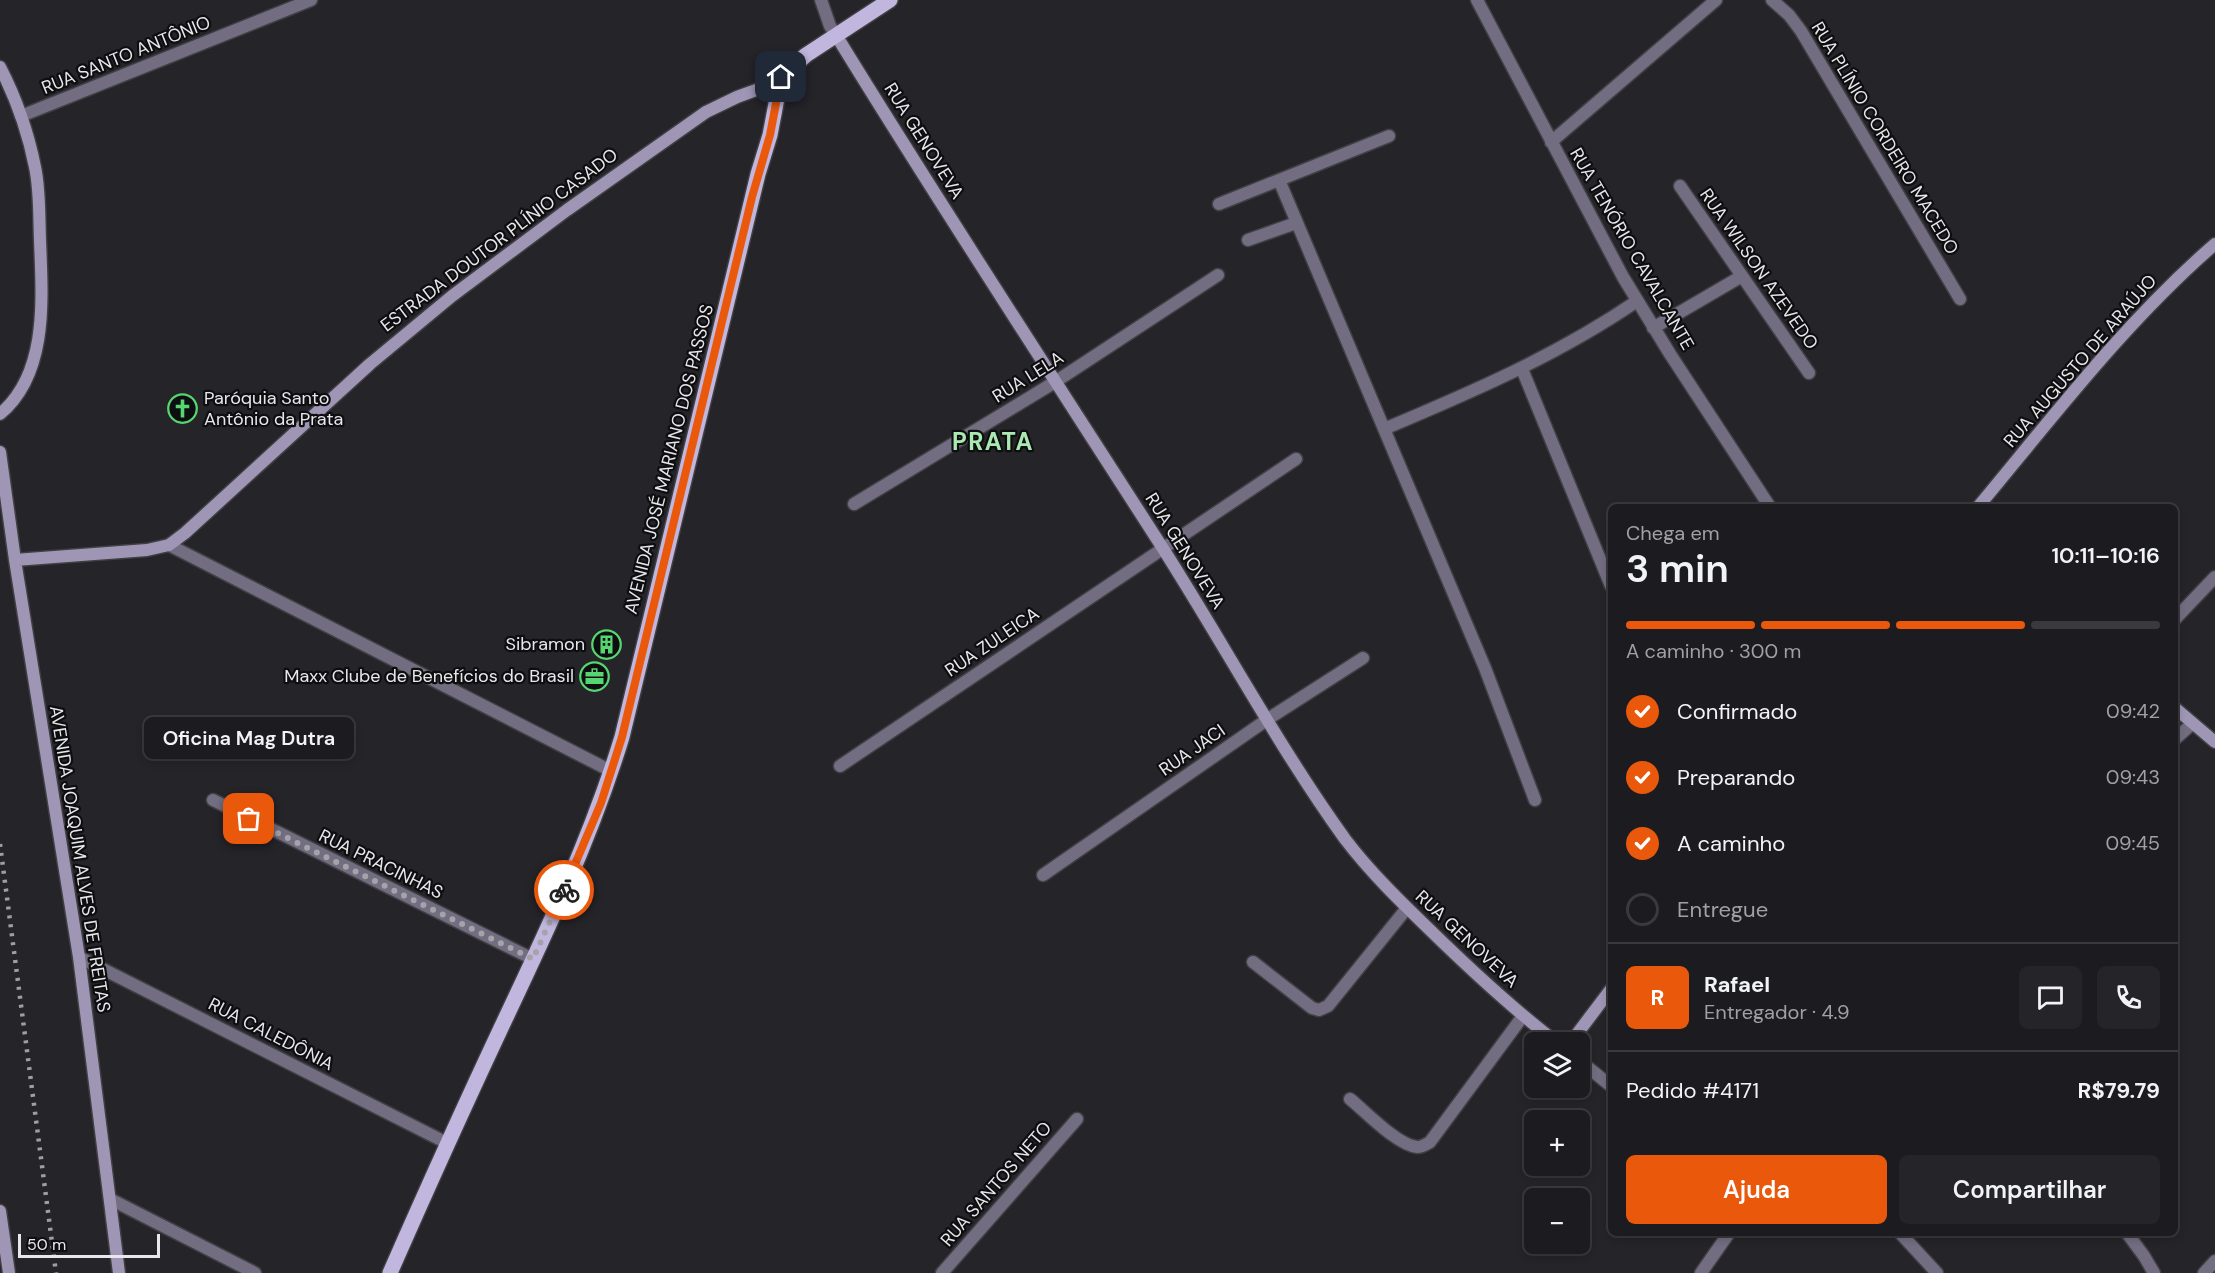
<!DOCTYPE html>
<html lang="pt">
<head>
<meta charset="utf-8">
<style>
  body { margin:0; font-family:"DM Sans",sans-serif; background:#252428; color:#f1f3f6; height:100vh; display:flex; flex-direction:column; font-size:22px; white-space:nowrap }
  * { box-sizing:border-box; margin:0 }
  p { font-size:20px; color:#a0a1a4 }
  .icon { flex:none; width:33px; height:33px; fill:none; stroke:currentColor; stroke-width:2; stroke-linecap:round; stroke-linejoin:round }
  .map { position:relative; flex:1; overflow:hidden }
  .panel { position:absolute; left:1608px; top:504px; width:570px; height:732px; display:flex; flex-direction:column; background:#1c1b1f; border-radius:9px; box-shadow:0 3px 9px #0003,0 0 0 2px #3a393d }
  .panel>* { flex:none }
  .controls { position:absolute; left:1524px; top:1032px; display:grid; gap:12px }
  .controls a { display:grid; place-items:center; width:66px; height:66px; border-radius:9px; background:#1c1b1f; box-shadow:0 3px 9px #0003,0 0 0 2px #3a393d; font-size:30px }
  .scale { position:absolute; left:18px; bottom:15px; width:142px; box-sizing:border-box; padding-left:6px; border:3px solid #e8e7eb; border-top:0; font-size:16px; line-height:21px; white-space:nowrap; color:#e8e7eb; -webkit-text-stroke:4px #0e0e10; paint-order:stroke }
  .pin { position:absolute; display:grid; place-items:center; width:51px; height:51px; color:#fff; margin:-26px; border-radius:12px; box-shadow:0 3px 9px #0006 }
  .courier { position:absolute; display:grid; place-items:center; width:60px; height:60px; margin:-30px; border:4px solid #ea580c; border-radius:50%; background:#fff; color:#222; box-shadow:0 2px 8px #0007 }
  .bubble { position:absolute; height:42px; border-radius:9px; background:#1c1b1f; box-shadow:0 3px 9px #0003,0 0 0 2px #3a393d; font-size:20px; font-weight:600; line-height:42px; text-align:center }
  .headline em { font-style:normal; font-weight:600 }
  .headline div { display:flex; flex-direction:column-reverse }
  .headline { display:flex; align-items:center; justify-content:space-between; height:102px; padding:0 18px }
  h1 { font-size:39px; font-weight:600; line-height:45px }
  .bar { display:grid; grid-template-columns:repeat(4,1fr); gap:9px 6px; align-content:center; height:72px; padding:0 18px }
  .bar i { height:8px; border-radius:4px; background:#3a393d }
  .bar .current { background:#ea580c }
  .bar p { grid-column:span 4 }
  .line { display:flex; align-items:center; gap:15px; padding:0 18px; border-top:2px solid #3a393d }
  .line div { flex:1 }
  .round { display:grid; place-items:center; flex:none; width:63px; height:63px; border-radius:9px; background:#252428 }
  ol { padding:0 18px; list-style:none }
  li { display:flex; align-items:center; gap:18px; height:66px }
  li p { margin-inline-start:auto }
  li .icon { padding:6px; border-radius:50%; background:#ea580c; color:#fff; stroke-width:4 }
  li:last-child { color:#a0a1a4 }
  li i { width:33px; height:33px; border:3px solid #3a393d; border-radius:50% }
  .button { display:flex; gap:12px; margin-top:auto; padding:12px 18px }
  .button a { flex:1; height:69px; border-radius:9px; background:#ea580c; color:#fff; font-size:24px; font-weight:600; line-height:69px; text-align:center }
  .button a+a { background:#252428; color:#f1f3f6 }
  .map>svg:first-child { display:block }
</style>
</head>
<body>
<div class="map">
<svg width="2215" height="1273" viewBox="0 0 2215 1273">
  <rect width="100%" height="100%" fill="#252429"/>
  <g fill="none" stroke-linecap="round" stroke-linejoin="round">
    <defs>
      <path id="street" d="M821,0L830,26L836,35
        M1477,0L1623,277L1670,354L1770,507
        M1772,0L1789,15L1801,31L1960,299
        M21,116L311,0
        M1551,142L1716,0
        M1279,180L1485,668L1535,800
        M1680,186L1809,373
        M1219,204L1389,136
        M1248,240L1296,223
        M1653,328L1742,276
        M1522,369L1611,586
        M1384,429C1472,392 1558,355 1637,301
        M854,504L1055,382L1218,275
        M169,545L611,771
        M2175,619L2215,577
        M2175,739L2192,724
        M840,766L1296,459
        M213,800L533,959
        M1043,875L1268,719L1363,658
        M79,957L447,1143
        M1253,962L1312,1008L1319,1010L1328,1006L1407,908
        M1580,1061L1611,1086
        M1350,1099C1365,1111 1397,1145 1417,1147C1422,1147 1425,1145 1430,1142L1523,1016
        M110,1199L255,1273
        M1900,1233L1937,1273
        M2127,1233L2144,1256L2154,1273
        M942,1273L1077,1119
        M1701,1273L1729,1233
        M2204,1273L2215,1261"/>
      <path id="secondary" d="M836,35C942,208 1053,377 1162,547C1224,644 1278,746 1345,839C1370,872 1401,902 1430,930C1471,970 1512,1008 1556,1042
        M0,67C16,98 28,132 35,167C40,190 39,216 40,240C42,297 49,373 0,414
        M0,452L15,560L79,957L119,1273
        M1978,507C2053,417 2126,321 2215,244
        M15,560L147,550L169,545L185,533L370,364L452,296L567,210L706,112L737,97L767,86L781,77
        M2175,708L2215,742
        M1571,1042L1611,989
        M0,1211L9,1273"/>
      <path id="primary" d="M390,1273C426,1191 463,1109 501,1028C546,933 591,838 622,737L758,174L770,135L781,77L806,55L890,0"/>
    </defs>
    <!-- street casing -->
    <use href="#street" stroke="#403f44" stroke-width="15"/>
    <!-- secondary casing -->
    <use href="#secondary" stroke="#403f44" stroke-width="15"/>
    <!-- primary casing -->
    <use href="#primary" stroke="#403f44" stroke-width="18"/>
    <!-- street -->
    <use href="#street" stroke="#726d81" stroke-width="12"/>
    <!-- secondary -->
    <use href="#secondary" stroke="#9f96b5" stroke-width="12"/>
    <!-- primary -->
    <use href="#primary" stroke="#c1b6de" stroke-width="15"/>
    <!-- rail -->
    <path stroke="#9f9ea3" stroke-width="4.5" stroke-dasharray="3 6" stroke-linecap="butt" d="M0,844L56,1273"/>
  </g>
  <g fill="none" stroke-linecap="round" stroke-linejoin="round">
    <!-- done -->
    <path stroke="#a4a3a7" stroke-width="6" stroke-dasharray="0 10.8" d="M249,819L533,959L564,890"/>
    <!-- route -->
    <path stroke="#ea580c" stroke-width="8" d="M564,890L601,803L622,737L752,197L770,135L781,77"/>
  </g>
  <!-- icons -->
  <defs>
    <symbol id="church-ring" viewBox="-11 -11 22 22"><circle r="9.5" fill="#0e0e10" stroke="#56d671" stroke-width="1.5"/><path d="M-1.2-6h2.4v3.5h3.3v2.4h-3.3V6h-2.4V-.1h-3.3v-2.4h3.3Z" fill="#56d671"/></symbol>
    <symbol id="building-ring" viewBox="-11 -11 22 22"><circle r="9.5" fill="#0e0e10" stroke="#56d671" stroke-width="1.5"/><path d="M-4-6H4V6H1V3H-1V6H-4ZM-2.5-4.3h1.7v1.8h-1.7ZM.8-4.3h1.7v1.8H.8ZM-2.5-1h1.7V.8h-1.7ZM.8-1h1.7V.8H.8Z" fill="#56d671"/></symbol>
    <symbol id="office-ring" viewBox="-11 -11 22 22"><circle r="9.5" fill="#0e0e10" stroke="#56d671" stroke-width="1.5"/><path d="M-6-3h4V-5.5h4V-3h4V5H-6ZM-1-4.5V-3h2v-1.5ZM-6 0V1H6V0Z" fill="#56d671"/></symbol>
  </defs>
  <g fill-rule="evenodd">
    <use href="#church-ring" x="166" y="392" width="33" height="33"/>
    <use href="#building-ring" x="590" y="628" width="33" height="33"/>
    <use href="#office-ring" x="578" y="660" width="33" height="33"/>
  </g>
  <g text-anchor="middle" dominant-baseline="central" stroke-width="4.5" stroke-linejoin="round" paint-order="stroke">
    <!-- street labels -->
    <g font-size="18" fill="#e8e7eb" stroke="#0e0e10">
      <text transform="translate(126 55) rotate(-22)">RUA SANTO ANTÔNIO</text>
      <text transform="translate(1885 138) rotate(59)">RUA PLÍNIO CORDEIRO MACEDO</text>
      <text transform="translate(924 141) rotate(58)">RUA GENOVEVA</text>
      <text transform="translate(499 240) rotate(-37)">ESTRADA DOUTOR PLÍNIO CASADO</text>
      <text transform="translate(1632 249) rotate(60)">RUA TENÓRIO CAVALCANTE</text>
      <text transform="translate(1759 269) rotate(55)">RUA WILSON AZEVEDO</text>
      <text transform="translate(2080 361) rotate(-49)">RUA AUGUSTO DE ARAÚJO</text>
      <text transform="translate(1028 377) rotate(-32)">RUA LELA</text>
      <text transform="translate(669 459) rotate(-76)">AVENIDA JOSÉ MARIANO DOS PASSOS</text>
      <text transform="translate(1185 551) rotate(58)">RUA GENOVEVA</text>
      <text transform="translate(992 642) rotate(-34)">RUA ZULEICA</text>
      <text transform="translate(1192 750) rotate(-35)">RUA JACI</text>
      <text transform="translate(80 859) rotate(81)">AVENIDA JOAQUIM ALVES DE FREITAS</text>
      <text transform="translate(381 864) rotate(26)">RUA PRACINHAS</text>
      <text transform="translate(1467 939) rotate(43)">RUA GENOVEVA</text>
      <text transform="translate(271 1034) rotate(27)">RUA CALEDÔNIA</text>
      <text transform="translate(996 1184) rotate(-49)">RUA SANTOS NETO</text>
    </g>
    <!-- poi labels -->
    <g font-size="18" fill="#e8e7eb" stroke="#0e0e10" text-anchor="end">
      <text x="204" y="398" text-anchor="start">Paróquia Santo<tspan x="204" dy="21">Antônio da Prata</tspan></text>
      <text x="585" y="644">Sibramon</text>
      <text x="574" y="676">Maxx Clube de Benefícios do Brasil</text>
    </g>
    <!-- district labels -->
    <g font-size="24" font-weight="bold" letter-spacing="1.5" fill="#aae9b1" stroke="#0e0e10">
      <text x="993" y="441">PRATA</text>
    </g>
  </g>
</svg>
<div class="controls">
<a><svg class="icon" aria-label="layers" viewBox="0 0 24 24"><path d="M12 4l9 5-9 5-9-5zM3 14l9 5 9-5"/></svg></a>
<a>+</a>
<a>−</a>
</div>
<div class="scale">50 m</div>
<div class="pin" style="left:249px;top:819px;background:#ea580c"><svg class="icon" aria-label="bag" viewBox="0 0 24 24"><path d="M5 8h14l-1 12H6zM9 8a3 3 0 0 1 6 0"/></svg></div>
<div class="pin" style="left:781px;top:77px;background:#1f2937"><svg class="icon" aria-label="home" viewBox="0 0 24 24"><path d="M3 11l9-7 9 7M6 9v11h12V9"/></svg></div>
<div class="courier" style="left:564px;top:890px"><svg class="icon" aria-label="bike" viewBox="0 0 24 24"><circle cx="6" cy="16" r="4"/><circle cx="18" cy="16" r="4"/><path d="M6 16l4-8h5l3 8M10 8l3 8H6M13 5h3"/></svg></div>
<div class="bubble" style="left:144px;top:717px;width:210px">Oficina Mag Dutra</div>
<section class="panel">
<div class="headline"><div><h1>3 min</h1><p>Chega em</p></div><em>10:11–10:16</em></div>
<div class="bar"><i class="current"></i><i class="current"></i><i class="current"></i><i></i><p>A caminho · 300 m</p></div>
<ol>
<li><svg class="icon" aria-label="check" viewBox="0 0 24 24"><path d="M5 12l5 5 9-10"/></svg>Confirmado<p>09:42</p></li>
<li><svg class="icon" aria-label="check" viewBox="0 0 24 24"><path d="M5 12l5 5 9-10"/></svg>Preparando<p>09:43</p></li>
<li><svg class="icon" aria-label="check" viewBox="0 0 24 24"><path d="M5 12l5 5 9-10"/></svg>A caminho<p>09:45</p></li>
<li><i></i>Entregue</li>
</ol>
<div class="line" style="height:108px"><b class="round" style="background:#ea580c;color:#fff">R</b><div><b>Rafael</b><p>Entregador · 4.9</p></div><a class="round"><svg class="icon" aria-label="chat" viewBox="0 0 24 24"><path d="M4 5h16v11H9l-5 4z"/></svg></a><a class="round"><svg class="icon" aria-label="phone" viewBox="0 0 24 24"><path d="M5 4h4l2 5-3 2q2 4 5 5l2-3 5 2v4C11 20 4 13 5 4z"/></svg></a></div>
<div class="line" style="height:78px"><div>Pedido #4171</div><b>R$79.79</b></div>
<div class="button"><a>Ajuda</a><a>Compartilhar</a></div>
</section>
</div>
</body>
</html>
